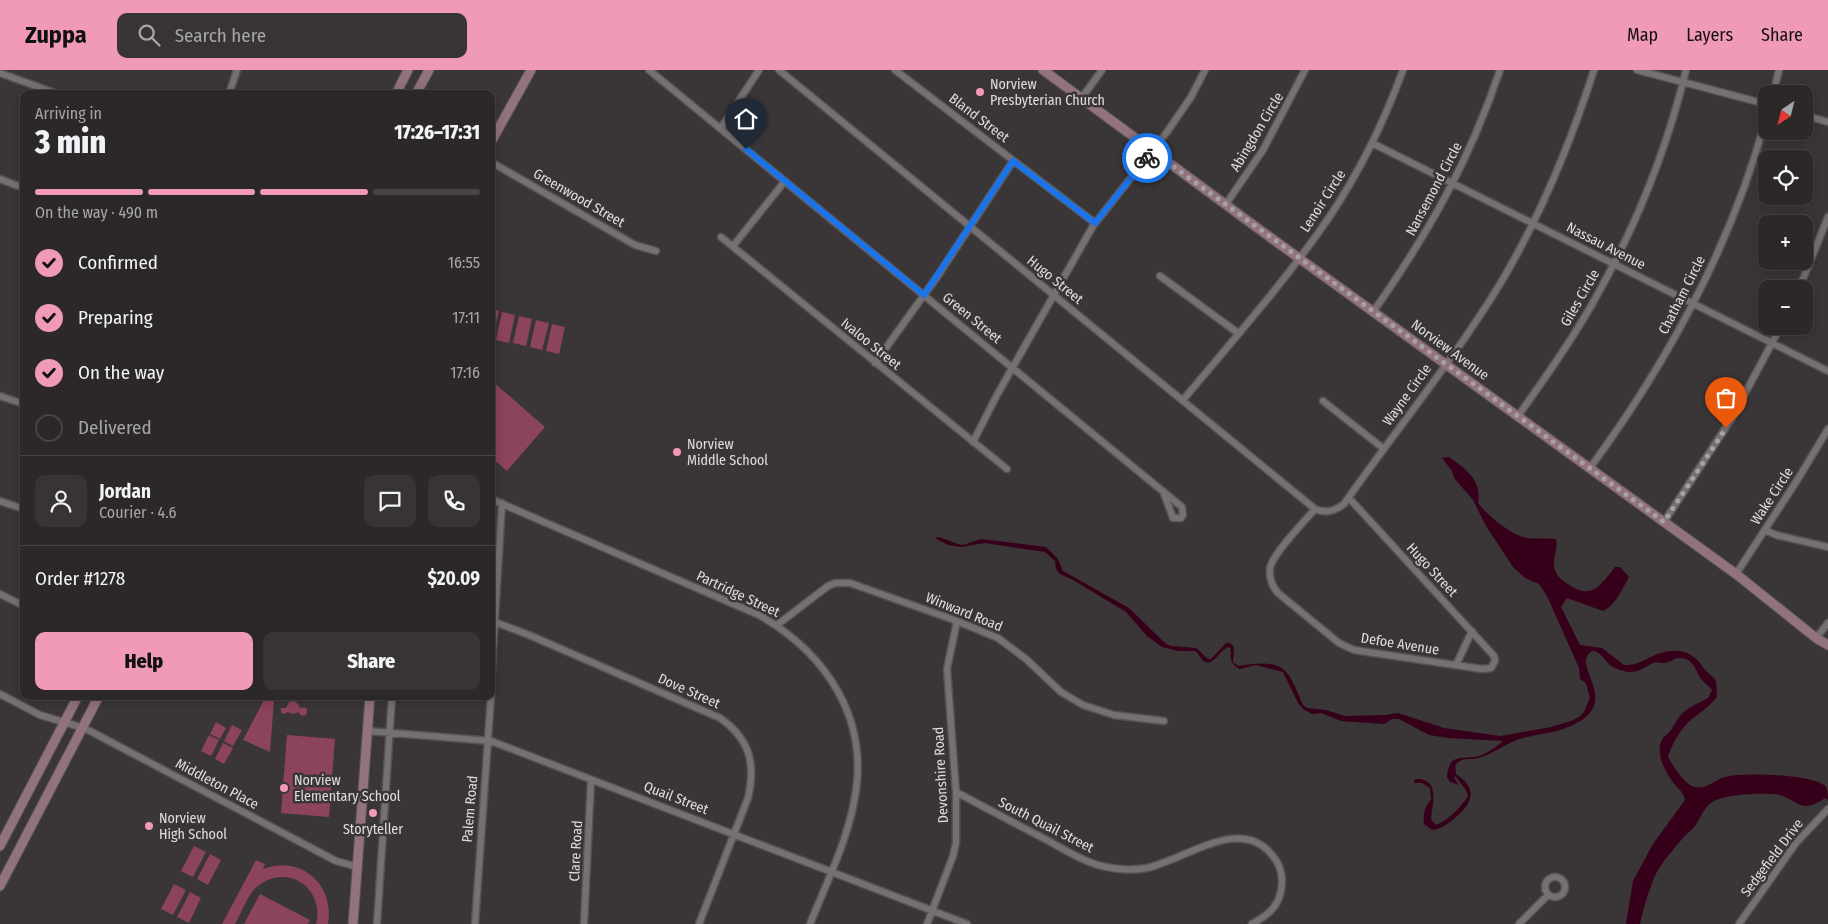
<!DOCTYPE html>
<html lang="en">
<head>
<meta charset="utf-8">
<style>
  body { margin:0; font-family:"Fira Sans Condensed",sans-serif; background:#383434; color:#f1f3f6; height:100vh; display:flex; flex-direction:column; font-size:19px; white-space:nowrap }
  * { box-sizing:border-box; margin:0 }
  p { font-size:16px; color:#a6a6a8 }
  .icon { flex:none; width:28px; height:28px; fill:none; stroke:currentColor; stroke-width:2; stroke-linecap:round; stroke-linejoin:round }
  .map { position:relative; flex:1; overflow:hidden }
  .panel { position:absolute; left:20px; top:20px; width:475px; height:610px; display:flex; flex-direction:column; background:#2c2828; border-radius:10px; box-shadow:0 2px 12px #0003,0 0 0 1px #484445 }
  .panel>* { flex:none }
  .needle { width:32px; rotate:215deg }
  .buttons { position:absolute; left:1758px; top:15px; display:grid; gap:10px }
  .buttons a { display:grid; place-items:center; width:55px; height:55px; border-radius:10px; background:#2c2828; box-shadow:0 2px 12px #0003,0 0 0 1px #484445; font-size:25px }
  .pin { position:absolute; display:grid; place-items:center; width:42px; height:42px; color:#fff; margin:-51px -21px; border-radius:50% 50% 50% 0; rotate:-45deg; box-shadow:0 0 5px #0007 }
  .pin .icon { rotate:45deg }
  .courier { position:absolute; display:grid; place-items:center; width:50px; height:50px; margin:-25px; border:4px solid #1a73e8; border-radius:50%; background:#fff; color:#222; box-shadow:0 1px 6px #0007 }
  .headline em { font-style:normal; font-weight:800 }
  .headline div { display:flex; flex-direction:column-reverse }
  .headline { display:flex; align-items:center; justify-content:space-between; height:85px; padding:0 15px }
  h1 { font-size:32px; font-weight:800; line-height:38px }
  .bar { display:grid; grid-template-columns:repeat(4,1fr); gap:8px 5px; align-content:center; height:60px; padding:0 15px }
  .bar i { height:6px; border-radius:4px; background:#484445 }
  .bar .current { background:#f09ab7 }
  .bar p { grid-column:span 4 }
  .line { display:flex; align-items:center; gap:12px; padding:0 15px; border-top:1px solid #484445 }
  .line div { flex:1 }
  .round { display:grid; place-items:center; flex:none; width:52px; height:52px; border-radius:10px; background:#383434 }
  ol { padding:0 15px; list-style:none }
  li { display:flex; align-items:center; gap:15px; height:55px }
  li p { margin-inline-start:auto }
  li .icon { padding:5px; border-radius:50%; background:#f09ab7; color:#111; stroke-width:4 }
  li:last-child { color:#a6a6a8 }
  li i { width:28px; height:28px; border:2px solid #484445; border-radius:50% }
  .action { display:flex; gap:10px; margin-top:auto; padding:10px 15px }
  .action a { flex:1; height:58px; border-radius:10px; background:#f09ab7; color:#111; font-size:20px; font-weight:800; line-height:58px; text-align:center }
  .action a+a { background:#383434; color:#f1f3f6 }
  header { display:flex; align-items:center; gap:30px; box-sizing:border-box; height:70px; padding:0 25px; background:#f09ab7; color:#111 }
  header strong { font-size:24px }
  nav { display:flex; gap:28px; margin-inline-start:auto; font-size:18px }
  .search { width:350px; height:45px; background:#383434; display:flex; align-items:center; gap:12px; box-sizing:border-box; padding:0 18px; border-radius:10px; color:#a6a6a8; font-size:19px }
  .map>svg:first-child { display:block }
</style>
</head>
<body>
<header>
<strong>Zuppa</strong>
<div class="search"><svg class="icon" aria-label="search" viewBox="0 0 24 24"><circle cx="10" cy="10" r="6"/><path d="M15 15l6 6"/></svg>Search here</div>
<nav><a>Map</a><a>Layers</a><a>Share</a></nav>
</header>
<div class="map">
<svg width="1828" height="854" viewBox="0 0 1828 854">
  <rect width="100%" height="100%" fill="#3a3536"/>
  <!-- green -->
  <path fill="#8c435e" d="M491,239L499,241L492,269L491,268Z
    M502,242L515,245L509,273L496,270Z
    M519,246L532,249L526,276L513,273Z
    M536,250L549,253L542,280L530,277Z
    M552,254L565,257L559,284L546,281Z
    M491,310L545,357L507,401L491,387Z
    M266,626L274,630L270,682L243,670Z
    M294,631L298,634L300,638L304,637L307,639V642L306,645L302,646L298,642L294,644L287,642L285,644L281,643V638H286L289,632Z
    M216,652L226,658L220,669L210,664Z
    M232,655L242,660L233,676L224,671Z
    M209,665L219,670L211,686L201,681Z
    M287,665L335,669L329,747L281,743Z
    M223,673L233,678L224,694L215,689Z
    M194,776L206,782L193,807L181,801Z
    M210,784L221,790L208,815L197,809Z
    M256,790L265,794L263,799C301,784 335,815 328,854H316C325,819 289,793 259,815C248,823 242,842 235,854H222Z
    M174,814L186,820L173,845L161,839Z
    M190,822L201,828L189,853L177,847Z
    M260,824L310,850L308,854H244Z"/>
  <!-- water -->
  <path fill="#37001a" d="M1449,387C1466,399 1482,410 1478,433C1488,446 1511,465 1527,468C1536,469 1546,468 1556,469C1559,479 1551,490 1555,500C1557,507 1563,511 1568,514C1591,531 1601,515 1615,497H1620L1629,507C1623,518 1615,536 1603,541L1567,528L1561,537L1580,575L1602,578L1624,595C1637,596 1647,588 1658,584C1679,577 1693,581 1705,600C1708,603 1711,605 1714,608C1718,613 1716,621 1717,627C1709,637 1702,641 1692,649C1681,658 1673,672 1668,686C1671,694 1686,716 1695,717C1709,720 1716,707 1730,706C1748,703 1811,704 1825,716C1828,720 1828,725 1828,730L1825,728C1797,747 1798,726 1773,724C1757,723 1726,724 1712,732C1704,737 1700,749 1695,756C1692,760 1687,763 1684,767C1675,777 1665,789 1658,800C1651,812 1643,840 1640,854H1626L1633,811L1653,774L1685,730C1683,720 1675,717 1670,708C1663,697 1655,680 1663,668C1666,665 1669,663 1671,660C1684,638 1687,639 1708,628L1712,620C1709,616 1704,613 1701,609C1695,599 1693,587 1678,588C1673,589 1669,593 1664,593C1659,593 1657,592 1653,593C1645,597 1637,603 1628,602C1622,601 1616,599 1611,596C1605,592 1596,573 1588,585C1576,601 1623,635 1568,657C1552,664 1533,664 1517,670C1504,675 1492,684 1479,688C1472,690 1463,687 1457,693C1454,696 1456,700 1456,704C1477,718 1474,732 1456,747C1450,753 1441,759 1432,760L1424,754C1423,745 1424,737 1431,730L1430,718L1422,713H1414L1415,709C1440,708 1433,732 1431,749L1436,755C1450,749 1460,738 1468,726L1466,720L1455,706L1454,708L1459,715L1450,712L1447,707C1449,682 1462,690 1479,686C1486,684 1497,676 1503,671L1448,668L1429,665L1399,649H1392L1384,654L1341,651L1321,643L1312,644L1303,639L1298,633L1283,602L1256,595L1240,599C1230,594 1230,589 1231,578L1229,577C1220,579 1218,590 1208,593L1203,591L1196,581H1178L1162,577L1147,566L1126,542L1073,510L1060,504L1056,499L1055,491L1045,482L985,473L961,477L948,475L935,468L939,467L958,474L963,475L981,469L1046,477L1058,489L1063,501L1129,538L1165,573L1171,576L1196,578L1208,589H1211L1226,573H1230L1234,577L1233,592L1238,596C1250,594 1275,590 1284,600C1293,608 1298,624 1303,635L1307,638L1326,640L1345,646L1385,645L1398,643L1444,658L1500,666L1551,657L1571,651L1579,647L1584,642L1590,628L1586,613L1580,609L1579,598L1547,526L1539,514L1525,508L1513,497L1486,456L1473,430L1454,408L1452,401L1442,388Z"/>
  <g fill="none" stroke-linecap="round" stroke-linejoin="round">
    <defs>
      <path id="street" d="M649,0L1182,437L1183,445L1181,448H1173L1163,421
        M779,0L1315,439C1326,444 1335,441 1344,434C1395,361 1453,291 1500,214C1540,147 1570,75 1594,0
        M895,0L1095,153
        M1637,0L1766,34
        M0,3L58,24
        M229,24L237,0
        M1773,24L1779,0
        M1081,29L1102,0
        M1804,45L1828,52
        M721,58L759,0
        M1372,73L1828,301
        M491,92L635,175L656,181
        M0,109L18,116
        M1226,134L1263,80L1305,0
        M721,167L1007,399
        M733,176L785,111
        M1160,206L1238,263
        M1799,219L1828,147
        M1373,242C1428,164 1470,90 1500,0
        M875,293L937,207L1013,91
        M0,326L24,334
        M1183,330C1232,271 1284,213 1328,149C1359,103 1384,52 1403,0
        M1323,331L1384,379
        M1518,346C1545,308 1572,270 1595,229C1635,158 1667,79 1686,0
        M973,372L997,325L1093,156L1167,62L1191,27L1205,0
        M1590,398C1667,293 1732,175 1766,48
        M491,429L759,545C827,584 871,650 854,732C846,774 826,814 810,854
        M0,431L24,439
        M1315,439C1305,451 1273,483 1270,498C1269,508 1272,516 1278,523L1339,573L1354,580L1482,599L1491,598L1495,591L1494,586L1349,428
        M1664,452L1732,348L1781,256
        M1765,460L1776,465L1828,477
        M1736,504L1798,409L1828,359
        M0,524L24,536
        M495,552L529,565L720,648C750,669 756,694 748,728L699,854
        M777,555L828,516L835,513H850L957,551L998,568L1026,589L1061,622L1083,635L1114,645L1164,651
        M1816,568L1828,553
        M1456,595L1472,561
        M491,614L502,433
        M0,624L40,645L77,656L90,661L336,791L358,797
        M368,661L491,671L967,854
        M956,722C986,738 1016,754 1047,770C1063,779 1080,790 1098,795C1113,799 1131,801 1147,798C1187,789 1240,745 1272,785C1282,796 1284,811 1280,825C1276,839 1265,847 1252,854
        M1545 817a10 10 0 1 1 20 0a10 10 0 1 1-20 0Z
        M377,854L392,626
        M475,854L491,626
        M584,854L591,710
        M927,854L953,786L956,773V722L947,599L957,551
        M1519,854L1548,825
        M1739,854L1796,773L1828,739"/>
      <path id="secondary" d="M1043,0L1267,165L1736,504L1816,568L1828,575
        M396,24L408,0
        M416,24L429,0
        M491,72L531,0
        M0,776L78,626
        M0,816L99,626
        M353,854L370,626"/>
    </defs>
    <!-- street casing -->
    <use href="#street" stroke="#565253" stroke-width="9"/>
    <!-- secondary casing -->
    <use href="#secondary" stroke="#565253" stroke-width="11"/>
    <!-- street -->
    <use href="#street" stroke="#767072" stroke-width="6"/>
    <!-- secondary -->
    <use href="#secondary" stroke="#91727d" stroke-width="9"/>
  </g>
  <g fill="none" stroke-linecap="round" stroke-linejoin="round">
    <!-- done -->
    <path stroke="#a6a2a3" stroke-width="5" stroke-dasharray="0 9" d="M1147,88L1152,81L1664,452L1726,358"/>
    <!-- route -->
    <path stroke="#1a73e8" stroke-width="6" d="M746,79L924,225L1013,91L1095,153L1147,88"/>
  </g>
  <!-- markers -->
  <g fill="#f09ab7" stroke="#3a3536" stroke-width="2">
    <circle cx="980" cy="22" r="5"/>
    <circle cx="677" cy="382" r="5"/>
    <circle cx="284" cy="718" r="5"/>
    <circle cx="373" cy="743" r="5"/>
    <circle cx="149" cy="756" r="5"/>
  </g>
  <g text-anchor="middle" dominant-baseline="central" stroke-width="5" stroke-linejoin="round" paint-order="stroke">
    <!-- poi labels -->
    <g font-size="14" fill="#e0dcdd" stroke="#3a3536" text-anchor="start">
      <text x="990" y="14">Norview<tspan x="990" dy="16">Presbyterian Church</tspan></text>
      <text x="687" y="374">Norview<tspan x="687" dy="16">Middle School</tspan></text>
      <text x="294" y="710">Norview<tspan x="294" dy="16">Elementary School</tspan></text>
      <text x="159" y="748">Norview<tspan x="159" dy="16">High School</tspan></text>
      <text x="373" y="759" text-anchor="middle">Storyteller</text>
    </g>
    <!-- street labels -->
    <g font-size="14" fill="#e0dcdd" stroke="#3a3536">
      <text transform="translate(979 48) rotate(37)">Bland Street</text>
      <text transform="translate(1257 62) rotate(-59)">Abingdon Circle</text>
      <text transform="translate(1434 119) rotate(-62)">Nansemond Circle</text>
      <text transform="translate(579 128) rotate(30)">Greenwood Street</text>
      <text transform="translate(1323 131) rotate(-57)">Lenoir Circle</text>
      <text transform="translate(1606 176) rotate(27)">Nassau Avenue</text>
      <text transform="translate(1055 210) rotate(39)">Hugo Street</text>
      <text transform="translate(1682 225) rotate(-63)">Chatham Circle</text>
      <text transform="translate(1580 228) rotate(-60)">Giles Circle</text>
      <text transform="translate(972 248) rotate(39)">Green Street</text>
      <text transform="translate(871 274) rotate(39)">Ivaloo Street</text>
      <text transform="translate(1450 280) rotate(36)">Norview Avenue</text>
      <text transform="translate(1407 325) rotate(-54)">Wayne Circle</text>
      <text transform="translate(1772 426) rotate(-57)">Wake Circle</text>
      <text transform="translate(1432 500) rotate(47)">Hugo Street</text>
      <text transform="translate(738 524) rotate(25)">Partridge Street</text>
      <text transform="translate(964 542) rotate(22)">Winward Road</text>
      <text transform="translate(1400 574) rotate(9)">Defoe Avenue</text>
      <text transform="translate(689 621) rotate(24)">Dove Street</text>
      <text transform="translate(941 705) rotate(-93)">Devonshire Road</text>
      <text transform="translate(217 714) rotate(28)">Middleton Place</text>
      <text transform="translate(676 728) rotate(21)">Quail Street</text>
      <text transform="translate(470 739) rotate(-85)">Palem Road</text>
      <text transform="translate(1046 755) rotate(27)">South Quail Street</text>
      <text transform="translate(576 781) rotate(-87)">Clare Road</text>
      <text transform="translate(1772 788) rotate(-53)">Sedgefield Drive</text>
    </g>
  </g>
</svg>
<div class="buttons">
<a><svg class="needle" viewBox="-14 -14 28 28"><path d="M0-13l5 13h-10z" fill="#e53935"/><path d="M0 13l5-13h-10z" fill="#a6a6a8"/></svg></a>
<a><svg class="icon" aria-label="locate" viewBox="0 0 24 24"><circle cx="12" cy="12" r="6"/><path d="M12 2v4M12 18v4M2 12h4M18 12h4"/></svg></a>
<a>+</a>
<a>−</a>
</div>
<div class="pin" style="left:1726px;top:358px;background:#ea580c"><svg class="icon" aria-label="bag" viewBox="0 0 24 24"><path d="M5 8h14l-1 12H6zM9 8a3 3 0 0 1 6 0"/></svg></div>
<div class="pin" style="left:746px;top:79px;background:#1f2937"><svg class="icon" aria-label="home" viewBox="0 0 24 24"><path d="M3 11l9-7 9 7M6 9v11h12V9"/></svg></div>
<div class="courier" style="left:1147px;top:88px"><svg class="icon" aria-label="bike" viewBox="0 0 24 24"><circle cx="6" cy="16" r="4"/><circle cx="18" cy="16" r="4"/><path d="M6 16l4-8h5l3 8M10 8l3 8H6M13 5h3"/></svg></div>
<section class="panel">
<div class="headline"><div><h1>3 min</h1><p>Arriving in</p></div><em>17:26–17:31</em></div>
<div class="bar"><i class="current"></i><i class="current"></i><i class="current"></i><i></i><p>On the way · 490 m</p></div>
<ol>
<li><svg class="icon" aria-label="check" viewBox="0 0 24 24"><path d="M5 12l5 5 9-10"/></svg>Confirmed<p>16:55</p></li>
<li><svg class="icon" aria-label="check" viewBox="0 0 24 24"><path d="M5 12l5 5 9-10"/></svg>Preparing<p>17:11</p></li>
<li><svg class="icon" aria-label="check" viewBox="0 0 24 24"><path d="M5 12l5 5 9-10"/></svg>On the way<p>17:16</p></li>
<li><i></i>Delivered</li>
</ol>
<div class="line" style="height:90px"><a class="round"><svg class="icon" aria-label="person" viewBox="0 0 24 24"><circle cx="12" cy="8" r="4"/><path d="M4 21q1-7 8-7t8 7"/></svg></a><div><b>Jordan</b><p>Courier · 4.6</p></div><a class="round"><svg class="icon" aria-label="chat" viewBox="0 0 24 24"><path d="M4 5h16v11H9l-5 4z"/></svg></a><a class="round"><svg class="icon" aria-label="phone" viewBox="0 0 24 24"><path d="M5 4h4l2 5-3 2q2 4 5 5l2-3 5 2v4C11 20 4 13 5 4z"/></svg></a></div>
<div class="line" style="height:65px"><div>Order #1278</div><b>$20.09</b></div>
<div class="action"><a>Help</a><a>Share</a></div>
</section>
</div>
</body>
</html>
